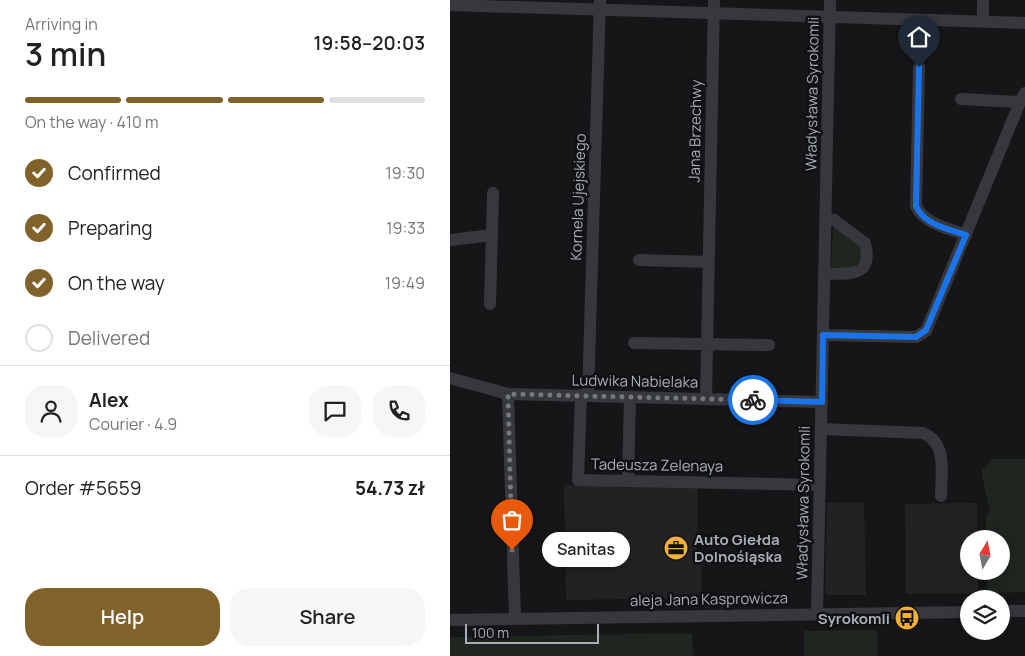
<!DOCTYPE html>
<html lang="en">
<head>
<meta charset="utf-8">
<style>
  body { margin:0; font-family:Manrope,sans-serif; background:#f6f6f6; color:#222; height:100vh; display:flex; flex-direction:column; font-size:19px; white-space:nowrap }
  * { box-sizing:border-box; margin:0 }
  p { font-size:16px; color:#767676 }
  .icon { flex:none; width:28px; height:28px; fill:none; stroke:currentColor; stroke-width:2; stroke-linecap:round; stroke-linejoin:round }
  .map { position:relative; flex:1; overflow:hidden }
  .sheet { display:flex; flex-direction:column; background:#fff; width:450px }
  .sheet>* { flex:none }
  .needle { width:32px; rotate:10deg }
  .buttons { position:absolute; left:510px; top:530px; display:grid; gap:10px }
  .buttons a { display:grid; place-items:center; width:50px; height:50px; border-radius:50%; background:#fff; box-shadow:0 2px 12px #0003; font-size:25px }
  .scale { position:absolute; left:15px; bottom:12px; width:134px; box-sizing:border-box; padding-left:5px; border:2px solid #a8adb8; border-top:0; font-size:14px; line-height:18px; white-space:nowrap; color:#a8adb8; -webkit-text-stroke:4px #111113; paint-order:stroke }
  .pin { position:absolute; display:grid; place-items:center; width:42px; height:42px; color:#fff; margin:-51px -21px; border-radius:50% 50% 50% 0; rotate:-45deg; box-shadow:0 0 5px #0007 }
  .pin .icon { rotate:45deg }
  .courier { position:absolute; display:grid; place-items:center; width:50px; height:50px; margin:-25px; border:4px solid #1a73e8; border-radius:50%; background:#fff; color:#222; box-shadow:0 1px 6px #0007 }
  .bubble { position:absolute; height:35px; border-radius:18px; background:#fff; box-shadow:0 2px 12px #0003; font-size:16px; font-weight:600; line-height:35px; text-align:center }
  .headline em { font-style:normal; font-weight:600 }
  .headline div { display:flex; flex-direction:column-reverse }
  .headline { display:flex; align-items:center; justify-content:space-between; height:85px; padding:0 25px }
  h1 { font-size:32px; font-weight:600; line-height:38px }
  .bar { display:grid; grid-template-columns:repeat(4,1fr); gap:8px 5px; align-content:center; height:60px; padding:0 25px }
  .bar i { height:6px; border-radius:4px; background:#e0e0e0 }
  .bar .current { background:#80622a }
  .bar p { grid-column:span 4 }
  .line { display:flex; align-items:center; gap:12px; padding:0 25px; border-top:1px solid #e0e0e0 }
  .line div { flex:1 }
  .round { display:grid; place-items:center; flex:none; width:52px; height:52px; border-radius:20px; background:#f6f6f6 }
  ol { padding:0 25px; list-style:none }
  li { display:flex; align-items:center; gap:15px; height:55px }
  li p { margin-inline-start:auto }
  li .icon { padding:5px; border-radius:50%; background:#80622a; color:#fff; stroke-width:4 }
  li:last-child { color:#767676 }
  li i { width:28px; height:28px; border:2px solid #e0e0e0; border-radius:50% }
  .cta { display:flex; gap:10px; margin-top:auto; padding:10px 25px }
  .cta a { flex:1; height:58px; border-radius:20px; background:#80622a; color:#fff; font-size:20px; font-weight:600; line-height:58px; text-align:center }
  .cta a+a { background:#f6f6f6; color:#222 }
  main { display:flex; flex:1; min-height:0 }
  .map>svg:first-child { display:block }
</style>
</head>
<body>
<main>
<section class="sheet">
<div class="headline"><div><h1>3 min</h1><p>Arriving in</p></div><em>19:58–20:03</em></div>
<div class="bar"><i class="current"></i><i class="current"></i><i class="current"></i><i></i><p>On the way · 410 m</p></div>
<ol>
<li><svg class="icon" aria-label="check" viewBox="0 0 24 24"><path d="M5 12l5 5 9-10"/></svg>Confirmed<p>19:30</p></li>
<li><svg class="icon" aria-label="check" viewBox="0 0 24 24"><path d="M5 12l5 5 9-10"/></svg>Preparing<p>19:33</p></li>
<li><svg class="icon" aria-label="check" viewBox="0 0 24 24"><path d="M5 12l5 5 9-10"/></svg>On the way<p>19:49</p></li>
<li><i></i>Delivered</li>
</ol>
<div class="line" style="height:90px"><a class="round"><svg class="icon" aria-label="person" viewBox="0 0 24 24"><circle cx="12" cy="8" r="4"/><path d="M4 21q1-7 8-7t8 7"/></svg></a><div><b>Alex</b><p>Courier · 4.9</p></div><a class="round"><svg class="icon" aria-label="chat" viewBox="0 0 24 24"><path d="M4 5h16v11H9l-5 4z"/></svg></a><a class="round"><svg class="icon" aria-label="phone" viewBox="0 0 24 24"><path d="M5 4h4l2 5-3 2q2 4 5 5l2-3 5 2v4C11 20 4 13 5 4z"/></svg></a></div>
<div class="line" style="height:65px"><div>Order #5659</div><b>54.73 zł</b></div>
<div class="cta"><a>Help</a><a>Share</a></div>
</section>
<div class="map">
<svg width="575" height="656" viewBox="0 0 575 656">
  <rect width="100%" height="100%" fill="#161618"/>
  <!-- built -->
  <path fill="#222225" d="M114,485L248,488L247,552H251L252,598L116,600Z
    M414,502L416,595H375L377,503Z
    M527,503V539H519V571H528L529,593L456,594L455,504Z"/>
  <!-- green -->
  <path fill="#1e261f" d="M383,227L411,245L412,250L410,262L401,267H381Z
    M542,459H575V592L538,593L537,571H551V539H536V516L540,512L531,471Z
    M427,630L428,656H354V631Z
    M242,633L243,656H0V637Z"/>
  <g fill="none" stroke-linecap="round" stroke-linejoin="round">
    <!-- minor -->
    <path stroke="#37383d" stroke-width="12" d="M0,5L575,23
      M533,22V0
      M469,67L466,206C474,224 498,228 516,235
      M511,99L570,102
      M0,240L42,235
      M189,260L259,262
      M374,274C399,273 424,278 415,243L384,220L376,219
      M40,304L43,193
      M373,335L466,337L476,331L570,102L575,93
      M184,343L319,345
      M0,378L58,394L372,402
      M58,394L65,618
      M131,395L128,480L370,485
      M138,395L150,0
      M256,398L264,0
      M371,429L473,433C498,443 491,474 491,496
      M178,481L180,397
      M551,611H575
      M367,614L380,0
      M0,620L519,612"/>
  </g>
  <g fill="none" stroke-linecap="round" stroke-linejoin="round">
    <!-- done -->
    <path stroke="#757880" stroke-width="5" stroke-dasharray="0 9" d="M62,550L58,394L303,400"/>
    <!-- route -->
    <path stroke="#1a73e8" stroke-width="6" d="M303,400L372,402L373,335L466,337L476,330L516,235C498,229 473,224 466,206L469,67"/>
  </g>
  <!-- icons -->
  <defs>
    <symbol id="office-disc" viewBox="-11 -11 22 22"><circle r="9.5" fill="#f2b134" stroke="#111113"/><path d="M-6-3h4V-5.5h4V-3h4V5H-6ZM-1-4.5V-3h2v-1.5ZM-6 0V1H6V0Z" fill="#111"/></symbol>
    <symbol id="bus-disc" viewBox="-11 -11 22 22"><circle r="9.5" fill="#f2b134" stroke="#111113"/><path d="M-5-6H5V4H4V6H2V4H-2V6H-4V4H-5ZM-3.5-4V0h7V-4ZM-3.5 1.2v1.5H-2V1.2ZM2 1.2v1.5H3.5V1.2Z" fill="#111"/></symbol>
  </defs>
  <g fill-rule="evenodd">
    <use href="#office-disc" x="212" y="534" width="28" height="28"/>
    <use href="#bus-disc" x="443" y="604" width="28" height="28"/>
  </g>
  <g text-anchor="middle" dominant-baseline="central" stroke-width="5" stroke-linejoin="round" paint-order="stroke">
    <!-- street labels -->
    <g font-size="15" fill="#a8adb8" stroke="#111113">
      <text transform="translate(362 94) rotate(-89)">Władysława Syrokomli</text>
      <text transform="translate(245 131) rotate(-89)">Jana Brzechwy</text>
      <text transform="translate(128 197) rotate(-88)">Kornela Ujejskiego</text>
      <text transform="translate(185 381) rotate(1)">Ludwika Nabielaka</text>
      <text transform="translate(207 465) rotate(1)">Tadeusza Zelenaya</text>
      <text transform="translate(353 503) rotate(-89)">Władysława Syrokomli</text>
      <text transform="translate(259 599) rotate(-1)">aleja Jana Kasprowicza</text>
    </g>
    <!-- poi labels -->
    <g font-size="15" font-weight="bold" fill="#a8adb8" stroke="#111113" text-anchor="start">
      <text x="244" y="539">Auto Giełda<tspan x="244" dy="17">Dolnośląska</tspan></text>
      <text x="440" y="618" text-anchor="end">Syrokomli</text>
    </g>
  </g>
</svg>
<div class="buttons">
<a><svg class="needle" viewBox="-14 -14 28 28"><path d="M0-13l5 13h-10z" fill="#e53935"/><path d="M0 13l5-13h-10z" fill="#767676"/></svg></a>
<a><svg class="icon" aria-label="layers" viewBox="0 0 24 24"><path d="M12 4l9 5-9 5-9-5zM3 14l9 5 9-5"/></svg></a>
</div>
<div class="scale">100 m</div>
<div class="pin" style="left:62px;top:550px;background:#ea580c"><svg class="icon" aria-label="bag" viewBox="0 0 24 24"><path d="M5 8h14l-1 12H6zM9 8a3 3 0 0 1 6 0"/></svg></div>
<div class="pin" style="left:469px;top:67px;background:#1f2937"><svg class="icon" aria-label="home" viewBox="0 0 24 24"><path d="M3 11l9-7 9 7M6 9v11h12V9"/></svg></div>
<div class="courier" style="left:303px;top:400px"><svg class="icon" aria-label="bike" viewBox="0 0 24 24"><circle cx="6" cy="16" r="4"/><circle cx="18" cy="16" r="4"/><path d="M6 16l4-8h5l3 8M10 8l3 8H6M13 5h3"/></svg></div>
<div class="bubble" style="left:92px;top:532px;width:88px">Sanitas</div>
</div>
</main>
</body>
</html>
